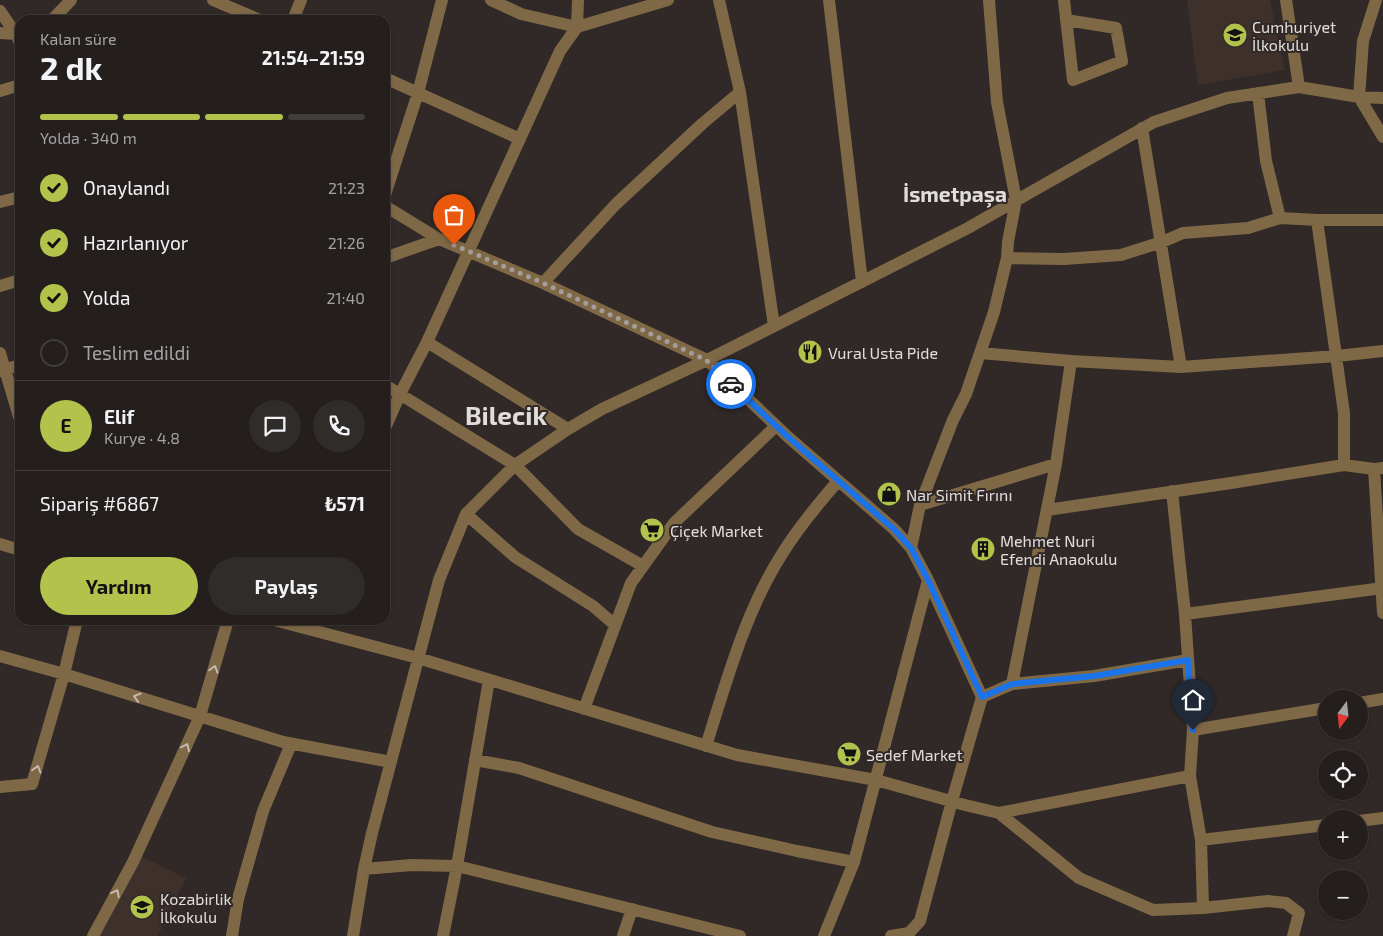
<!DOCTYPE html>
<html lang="tr">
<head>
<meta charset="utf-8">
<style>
  body { margin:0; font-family:"Exo 2",sans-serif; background:#302c2a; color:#f1f3f6; height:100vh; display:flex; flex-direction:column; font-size:19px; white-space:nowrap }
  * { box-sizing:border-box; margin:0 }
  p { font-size:16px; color:#a3a2a4 }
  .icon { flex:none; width:28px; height:28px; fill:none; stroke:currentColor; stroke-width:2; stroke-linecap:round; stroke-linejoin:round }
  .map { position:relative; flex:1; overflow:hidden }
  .sheet { position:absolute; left:15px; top:15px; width:375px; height:610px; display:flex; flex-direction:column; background:#241f1d; border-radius:15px; box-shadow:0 1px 4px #0004,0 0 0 1px #413d3b }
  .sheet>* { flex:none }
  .needle { width:32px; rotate:195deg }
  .controls { position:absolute; left:1318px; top:690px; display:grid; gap:10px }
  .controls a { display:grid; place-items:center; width:50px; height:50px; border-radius:50%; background:#241f1d; box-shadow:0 1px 4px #0004,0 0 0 1px #413d3b; font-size:25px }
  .pin { position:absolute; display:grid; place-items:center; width:42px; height:42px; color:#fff; margin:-51px -21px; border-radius:50% 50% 50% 0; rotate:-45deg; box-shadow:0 0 5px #0007 }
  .pin .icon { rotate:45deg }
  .courier { position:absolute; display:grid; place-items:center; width:50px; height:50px; margin:-25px; border:4px solid #1a73e8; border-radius:50%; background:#fff; color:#222; box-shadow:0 1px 6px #0007 }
  .overview em { font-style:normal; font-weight:700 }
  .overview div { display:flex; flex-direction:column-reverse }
  .overview { display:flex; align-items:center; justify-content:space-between; height:85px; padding:0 25px }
  h1 { font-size:32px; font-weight:700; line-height:38px }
  .bar { display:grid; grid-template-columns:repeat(4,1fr); gap:8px 5px; align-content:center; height:60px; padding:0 25px }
  .bar i { height:6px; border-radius:4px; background:#413d3b }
  .bar .current { background:#b3c24b }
  .bar p { grid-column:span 4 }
  .line { display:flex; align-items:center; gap:12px; padding:0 25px; border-top:1px solid #413d3b }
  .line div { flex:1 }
  .round { display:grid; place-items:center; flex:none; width:52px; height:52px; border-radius:26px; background:#302c2a }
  ol { padding:0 25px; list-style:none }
  li { display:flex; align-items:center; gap:15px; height:55px }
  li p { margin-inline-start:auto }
  li .icon { padding:5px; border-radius:50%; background:#b3c24b; color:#111; stroke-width:4 }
  li:last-child { color:#a3a2a4 }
  li i { width:28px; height:28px; border:2px solid #413d3b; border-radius:50% }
  .cta { display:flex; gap:10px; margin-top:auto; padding:10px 25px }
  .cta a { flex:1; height:58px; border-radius:30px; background:#b3c24b; color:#111; font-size:20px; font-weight:700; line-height:58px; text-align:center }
  .cta a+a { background:#302c2a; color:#f1f3f6 }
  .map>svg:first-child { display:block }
</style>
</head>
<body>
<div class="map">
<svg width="1383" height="936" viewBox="0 0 1383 936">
  <rect width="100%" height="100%" fill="#302927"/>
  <!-- built -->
  <path fill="#3e312b" d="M1187,0H1270L1285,70L1198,85Z
    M138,855L186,878L158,936H98Z"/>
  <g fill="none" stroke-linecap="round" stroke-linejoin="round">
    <!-- minor -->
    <path stroke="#7f6846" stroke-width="12" d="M213,0L260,20
      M491,0L521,14L577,27L578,0
      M719,0L740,92L774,326
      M829,0L862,282
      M1064,0L1073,80L1122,61L1116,28L1066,20
      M1286,0L1299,87
      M1376,0L1363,41L1359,97L1383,137
      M0,11L16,34L20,43
      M52,20L71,0
      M293,20L301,0
      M0,33L16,34L20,37
      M385,78L520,139
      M0,91L20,85
      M1258,93L1266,161L1280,218
      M1142,128L1181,367
      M385,195L418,93L442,0
      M0,202L20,197
      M385,206L439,239L543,283L707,360L787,436L894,529L911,548L928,580L982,697
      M1317,220L1344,413V465
      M385,258L439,239
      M1007,258L1064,259L1121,255L1162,242L1183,233L1248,228L1280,218L1317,220H1383
      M543,283L616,204L702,124L740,92
      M0,286L20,280
      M427,342L568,429
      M0,353L20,420
      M980,353L1071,361L1181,367L1337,356L1383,351
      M0,371L20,365
      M385,385L515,465L578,529L643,566
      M385,428L400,394L427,342L560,51L577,27L668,0
      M1374,469L1383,613
      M1172,491L1185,614L1193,730L1190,776L1201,840L1203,908
      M920,505L1056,464
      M1047,510L1231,483L1344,465L1374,469L1383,468
      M466,514L515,557L593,606L615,625
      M0,544L20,550
      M911,548L920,505L953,420L966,394L994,312L1007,258L1008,242L1016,200L997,102L989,0
      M1185,614L1383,588
      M274,620L418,658L737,755L876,780L965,805L999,813L1190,776
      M0,656L64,674L283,742L391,762
      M1012,684L1056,464L1071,361
      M1359,703L1383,699
      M584,709L631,583L674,523L776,426
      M1193,730L1326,708
      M706,746C727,680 745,612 782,554C798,528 818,504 838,481
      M475,760L519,768L712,832L797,851L854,862
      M0,787L32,784L64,674L77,620
      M999,813L1079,878L1153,910L1203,908L1268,901L1286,903L1299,913L1293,936
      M1359,821L1383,818
      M1201,840L1326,825
      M364,869L412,865L457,866L740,936
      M93,936L133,862L200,716L228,620
      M232,936L238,899L263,811L291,744
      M353,936L364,869L372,833L439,580L466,514L515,465L568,429L602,409L707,360L968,228L1154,122L1227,98L1299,87L1359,97L1383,98
      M443,936L457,866L489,680
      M623,936L632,909
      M824,936L854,862L928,580
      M891,936L909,933L920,921L952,801L982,697L1012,684L1094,676L1188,660"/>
  </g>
  <!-- one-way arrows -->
  <defs><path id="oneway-chevron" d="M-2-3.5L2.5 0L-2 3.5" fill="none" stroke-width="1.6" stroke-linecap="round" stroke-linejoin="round" transform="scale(1.25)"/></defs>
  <g stroke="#c4baae">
    <use href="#oneway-chevron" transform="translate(214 669) rotate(-74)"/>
    <use href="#oneway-chevron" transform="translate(137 697) rotate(-163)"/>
    <use href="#oneway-chevron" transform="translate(186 747) rotate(-65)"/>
    <use href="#oneway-chevron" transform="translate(37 769) rotate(-74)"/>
    <use href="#oneway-chevron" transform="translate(116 893) rotate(-62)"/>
  </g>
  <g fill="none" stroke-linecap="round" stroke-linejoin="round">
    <!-- done -->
    <path stroke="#a39e9c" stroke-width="5" stroke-dasharray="0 9" d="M454,245L543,283L706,360L731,384"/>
    <!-- route -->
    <path stroke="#1a73e8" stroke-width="6" d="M731,384L787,436L894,529L911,548L928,580L982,697L1012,684L1094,676L1188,660L1193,730"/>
  </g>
  <!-- icons -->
  <defs>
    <symbol id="school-disc" viewBox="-11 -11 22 22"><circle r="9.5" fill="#b3c24b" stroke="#302927"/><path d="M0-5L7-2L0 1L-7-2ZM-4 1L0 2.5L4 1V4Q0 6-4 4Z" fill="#111"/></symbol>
    <symbol id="restaurant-disc" viewBox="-11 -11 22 22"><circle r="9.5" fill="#b3c24b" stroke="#302927"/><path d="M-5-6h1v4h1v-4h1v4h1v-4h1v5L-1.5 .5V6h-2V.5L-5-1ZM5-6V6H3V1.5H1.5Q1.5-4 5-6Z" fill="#111"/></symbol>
    <symbol id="shop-disc" viewBox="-11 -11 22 22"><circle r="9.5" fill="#b3c24b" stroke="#302927"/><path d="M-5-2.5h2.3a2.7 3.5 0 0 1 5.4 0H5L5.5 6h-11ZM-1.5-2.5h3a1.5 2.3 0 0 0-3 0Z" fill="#111"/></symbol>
    <symbol id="supermarket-disc" viewBox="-11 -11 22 22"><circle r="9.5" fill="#b3c24b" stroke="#302927"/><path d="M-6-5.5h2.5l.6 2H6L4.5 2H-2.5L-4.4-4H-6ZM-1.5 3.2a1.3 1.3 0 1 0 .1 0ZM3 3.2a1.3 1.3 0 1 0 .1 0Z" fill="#111"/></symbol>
    <symbol id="building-disc" viewBox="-11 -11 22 22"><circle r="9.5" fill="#b3c24b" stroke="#302927"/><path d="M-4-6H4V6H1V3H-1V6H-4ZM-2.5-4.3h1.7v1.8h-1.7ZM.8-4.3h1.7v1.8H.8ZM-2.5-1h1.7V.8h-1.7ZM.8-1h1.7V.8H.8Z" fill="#111"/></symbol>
  </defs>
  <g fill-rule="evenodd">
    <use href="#school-disc" x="1221" y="21" width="28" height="28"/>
    <use href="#restaurant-disc" x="796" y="338" width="28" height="28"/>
    <use href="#shop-disc" x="875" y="480" width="28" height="28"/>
    <use href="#supermarket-disc" x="638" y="516" width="28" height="28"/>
    <use href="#building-disc" x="969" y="535" width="28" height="28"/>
    <use href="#supermarket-disc" x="835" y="740" width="28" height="28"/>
    <use href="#school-disc" x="128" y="893" width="28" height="28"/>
  </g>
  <g text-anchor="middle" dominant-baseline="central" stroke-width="4" stroke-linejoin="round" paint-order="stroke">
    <!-- poi labels -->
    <g font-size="16" fill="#e1dddb" stroke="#302927" text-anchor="start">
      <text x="1252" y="26">Cumhuriyet<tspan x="1252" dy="18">İlkokulu</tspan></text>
      <text x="828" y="352">Vural Usta Pide</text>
      <text x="906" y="494">Nar Simit Fırını</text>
      <text x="670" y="530">Çiçek Market</text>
      <text x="1000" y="540">Mehmet Nuri<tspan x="1000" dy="18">Efendi Anaokulu</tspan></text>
      <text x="866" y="754">Sedef Market</text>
      <text x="160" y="898">Kozabirlik<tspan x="160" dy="18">İlkokulu</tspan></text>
    </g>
    <!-- district labels -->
    <g font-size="21" font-weight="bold" fill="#e1dddb" stroke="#302927">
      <text x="955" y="193">İsmetpaşa</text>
    </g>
    <!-- town labels -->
    <g font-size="26" font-weight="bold" fill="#e1dddb" stroke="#302927">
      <text x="506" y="414">Bilecik</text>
    </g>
  </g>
</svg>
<div class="controls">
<a><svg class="needle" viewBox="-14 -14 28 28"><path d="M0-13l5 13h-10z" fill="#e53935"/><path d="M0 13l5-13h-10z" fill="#a3a2a4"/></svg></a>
<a><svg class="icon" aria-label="locate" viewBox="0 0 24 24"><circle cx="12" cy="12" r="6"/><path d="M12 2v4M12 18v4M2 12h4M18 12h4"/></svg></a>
<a>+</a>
<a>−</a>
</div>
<div class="pin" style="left:454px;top:245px;background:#ea580c"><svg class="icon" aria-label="bag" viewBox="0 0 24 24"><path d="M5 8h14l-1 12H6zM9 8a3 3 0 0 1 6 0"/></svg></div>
<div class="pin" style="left:1193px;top:730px;background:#1f2937"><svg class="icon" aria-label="home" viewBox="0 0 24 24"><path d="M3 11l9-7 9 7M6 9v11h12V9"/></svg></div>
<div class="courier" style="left:731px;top:384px"><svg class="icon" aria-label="car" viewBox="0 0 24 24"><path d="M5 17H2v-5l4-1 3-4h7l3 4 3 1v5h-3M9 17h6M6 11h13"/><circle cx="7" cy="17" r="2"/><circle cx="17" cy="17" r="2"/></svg></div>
<section class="sheet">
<div class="overview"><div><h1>2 dk</h1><p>Kalan süre</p></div><em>21:54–21:59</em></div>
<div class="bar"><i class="current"></i><i class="current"></i><i class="current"></i><i></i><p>Yolda · 340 m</p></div>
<ol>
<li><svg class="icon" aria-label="check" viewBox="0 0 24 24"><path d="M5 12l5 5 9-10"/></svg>Onaylandı<p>21:23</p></li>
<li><svg class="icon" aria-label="check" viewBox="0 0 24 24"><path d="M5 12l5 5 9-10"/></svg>Hazırlanıyor<p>21:26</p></li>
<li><svg class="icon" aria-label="check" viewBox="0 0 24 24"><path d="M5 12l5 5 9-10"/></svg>Yolda<p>21:40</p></li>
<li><i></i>Teslim edildi</li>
</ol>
<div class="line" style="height:90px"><b class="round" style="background:#b3c24b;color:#111">E</b><div><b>Elif</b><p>Kurye · 4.8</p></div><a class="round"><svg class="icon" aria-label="chat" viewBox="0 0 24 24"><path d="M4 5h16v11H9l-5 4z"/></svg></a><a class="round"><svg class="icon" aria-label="phone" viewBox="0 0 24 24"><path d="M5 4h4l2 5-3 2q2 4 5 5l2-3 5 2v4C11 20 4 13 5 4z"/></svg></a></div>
<div class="line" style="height:65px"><div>Sipariş #6867</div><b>₺571</b></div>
<div class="cta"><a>Yardım</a><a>Paylaş</a></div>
</section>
</div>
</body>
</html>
